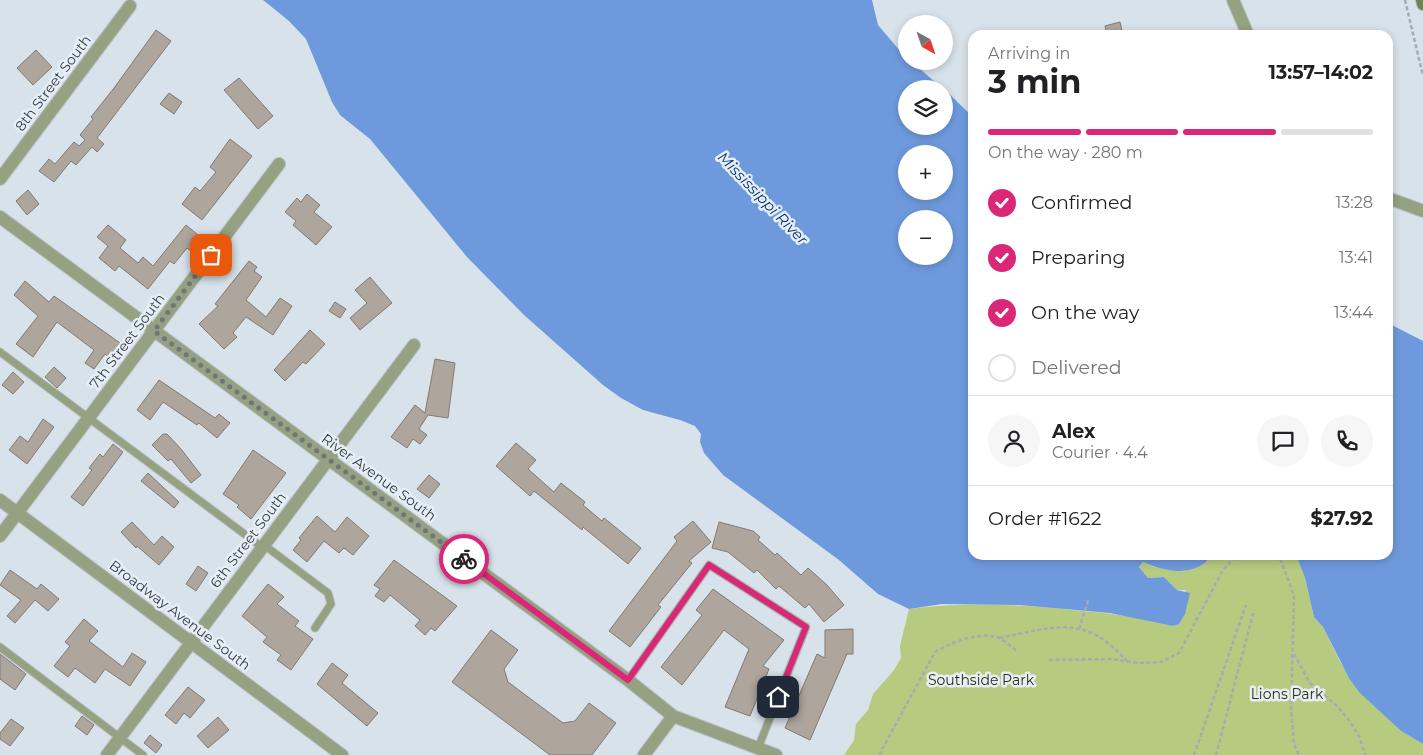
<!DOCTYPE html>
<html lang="en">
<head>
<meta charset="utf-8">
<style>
  body { margin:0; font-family:Montserrat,sans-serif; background:#f6f6f6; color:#202124; height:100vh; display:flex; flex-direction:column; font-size:19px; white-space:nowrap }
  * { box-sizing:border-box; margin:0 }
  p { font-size:16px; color:#757577 }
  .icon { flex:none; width:28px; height:28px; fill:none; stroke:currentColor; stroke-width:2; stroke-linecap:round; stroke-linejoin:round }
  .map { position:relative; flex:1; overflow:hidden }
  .drawer { position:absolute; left:968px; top:30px; width:425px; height:530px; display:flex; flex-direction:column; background:#fff; border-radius:15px; box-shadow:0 2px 8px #0003 }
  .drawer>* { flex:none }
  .needle { width:32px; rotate:140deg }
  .buttons { position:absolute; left:898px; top:15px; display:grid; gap:10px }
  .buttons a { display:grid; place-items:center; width:55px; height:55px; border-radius:50%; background:#fff; box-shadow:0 2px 8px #0003; font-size:25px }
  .pin { position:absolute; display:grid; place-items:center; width:42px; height:42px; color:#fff; margin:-21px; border-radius:10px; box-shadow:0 2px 8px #0006 }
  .courier { position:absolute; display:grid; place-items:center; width:50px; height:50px; margin:-25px; border:4px solid #db2777; border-radius:50%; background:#fff; color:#222; box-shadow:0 1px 6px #0007 }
  .head em { font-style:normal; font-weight:700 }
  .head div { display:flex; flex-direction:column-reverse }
  .head { display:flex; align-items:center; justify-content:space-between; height:85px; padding:0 20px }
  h1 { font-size:32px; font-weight:700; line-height:38px }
  .bar { display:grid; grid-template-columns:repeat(4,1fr); gap:8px 5px; align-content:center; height:60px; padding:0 20px }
  .bar i { height:6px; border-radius:4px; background:#e0e0e0 }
  .bar .on { background:#db2777 }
  .bar p { grid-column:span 4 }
  .line { display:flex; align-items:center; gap:12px; padding:0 20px; border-top:1px solid #e0e0e0 }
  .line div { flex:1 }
  .round { display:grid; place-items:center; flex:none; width:52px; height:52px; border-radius:26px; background:#f6f6f6 }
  ol { padding:0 20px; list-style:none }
  li { display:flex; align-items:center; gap:15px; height:55px }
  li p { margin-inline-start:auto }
  li .icon { padding:5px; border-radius:50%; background:#db2777; color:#fff; stroke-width:4 }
  li:last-child { color:#757577 }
  li i { width:28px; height:28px; border:2px solid #e0e0e0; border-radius:50% }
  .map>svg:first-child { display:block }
</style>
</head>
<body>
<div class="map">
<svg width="1423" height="755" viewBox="0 0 1423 755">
  <rect width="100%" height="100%" fill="#d8e2ea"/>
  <!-- green -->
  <path fill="#b6cb80" d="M1212,555H1296L1305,578L1314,617L1323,627L1340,662L1366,698L1401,731L1423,744V755H844L854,740L856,724L868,710L873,694L894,670L901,658L900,646L909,609C963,602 1017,604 1072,610C1106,613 1140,616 1173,626L1179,624L1186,590H1177L1164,577L1148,578L1139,567L1143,562L1154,567L1184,571Z"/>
  <!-- water -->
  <path fill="#6e9add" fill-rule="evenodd" d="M263,0H872L878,25L906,58V61H911L943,89H906V126H944V89L972,116V555H1212C1196,578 1165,572 1143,562L1139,567L1148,578L1164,577L1177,590L1190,593L1185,614L1179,624L1173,626L1110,613L1019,605L942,604L909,609L878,594L839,560L723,475L704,453L700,442L701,434L695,426L680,420L643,410L621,398L603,385L524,315L467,257L370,139L340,115L332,102L306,39L289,21ZM906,154H944V191H906ZM906,219H944V256H906Z
    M1388,323L1423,341V744L1401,731L1388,719L1359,692L1349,678L1323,627L1314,617L1305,578L1296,555H1388Z"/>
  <!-- building -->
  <path fill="#aea69d" stroke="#827a72" d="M1120,22L1123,35H1107L1105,26Z
    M156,30L171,41L97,138L104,144L97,152L92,147L76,165L71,161L54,182L39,171L49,159L55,164L74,142L79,146L85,140L80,135L93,119L91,117L114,88Z
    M36,50L52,67L33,85L17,68Z
    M239,78L273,116L258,129L224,90Z
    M169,93L182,102L174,114L160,104Z
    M230,139L252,156L202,220L182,204L195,187L200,191L216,172L210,167Z
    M28,190L39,204L27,215L16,201Z
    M307,194L320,205L314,212L332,227L316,245L293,225L296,221L285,212L297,198L301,202Z
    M108,225L126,240L120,248L138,263L143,257L153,266L186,225L203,239L192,252L187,248L174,264L170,261L148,289L119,266L115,271L99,258L108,246L97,237Z
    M249,261L257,267L254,271L262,277L246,300L266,317L280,298L292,306L273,335L246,317L233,333L237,337L224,349L199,324L218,306L215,304Z
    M370,277L392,303L360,330L350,318L367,303L355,290Z
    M25,281L49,302L54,296L120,343L109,357L105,354L94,369L85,363L94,350L57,322L33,357L16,344L38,316L14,295Z
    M335,302L346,309L340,318L329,311Z
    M310,330L325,344L306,364L303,362L285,381L274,370Z
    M435,359L455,363L448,418L428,415L419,429L427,435L420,444L413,439L407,448L391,437L415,405L425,413Z
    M54,367L66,378L57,388L45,377Z
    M13,372L24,382L13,394L2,385Z
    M159,380L215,418L219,414L230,423L217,438L199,423L197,425L163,402L150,420L137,410Z
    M43,419L54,427L27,464L9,450L20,436L28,442Z
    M163,434H167L181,449L201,475L191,483L171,459L168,461L152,445Z
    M516,443L536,460L528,469L554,492L561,483L585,502L583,505L602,521L604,518L641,548L628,564L583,527L582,530L534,491L530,496L496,466Z
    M113,444L123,452L83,506L71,497L92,470L89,468L100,454L103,457Z
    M253,450L286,473L251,519L237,507L239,505L223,494Z
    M148,473L179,502L174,508L141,481Z
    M429,475L440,484L429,498L417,489Z
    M317,516L335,532L347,517L369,536L353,555L344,548L339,553L324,541L307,562L293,550L301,540L299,538Z
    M693,521L711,542L689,561L692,563L658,605L661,607L630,647L609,631L677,541L674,537Z
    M132,522L154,545L162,536L174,547L159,565L137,546L136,548L121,532Z
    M719,522L753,531L760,537L758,540L775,555L777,553L801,575L808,568L827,585L844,605L824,622L809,604L805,608L779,586L776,589L757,570L754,573L728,552L712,548Z
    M394,560L457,606L435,631L431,628L425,635L415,626L420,620L390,595L384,602L375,596L380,589L374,585Z
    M198,566L208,573L196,591L186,584Z
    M10,570L37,589L41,584L59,599L48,611L35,600L15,623L7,616L21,600L0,585Z
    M268,584L284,597L277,604L299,621L295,626L313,639L291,670L277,660L281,655L263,642L267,637L242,616Z
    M713,589L784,640L763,666L769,669L750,716L725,707L749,649L724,630L682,685L661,667L702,615L696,610Z
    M84,619L98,631L89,641L123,667L132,653L146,662L130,686L105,669L95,683L75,668L68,677L54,666L70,646L65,642Z
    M853,629V654H847L810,740L785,728L817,654L825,658V630Z
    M491,630L518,650L504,669L508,682L563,723L575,721L589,703L616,723L592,755H550L452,682Z
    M0,654L26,674L15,690L0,679Z
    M332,663L348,675L342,683L378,713L367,726L317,684Z
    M188,687L205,700L190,718L184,713L176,724L165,715Z
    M82,716L94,725L87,735L75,726Z
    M218,717L229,730L208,748L197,736Z
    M11,719L24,728L10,746L0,739V733Z
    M150,735L162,745L156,753L144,743Z"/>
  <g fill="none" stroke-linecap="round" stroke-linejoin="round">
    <defs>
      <path id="lane" d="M0,352L262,547
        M264,545L328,593L331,604L315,628
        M0,647L143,755
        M628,680L709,565L806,627L758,748"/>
      <path id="street" d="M1233,0L1248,35
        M0,179L130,6
        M1388,198L1423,211
        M0,217L628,680L673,716L776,755
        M0,500L342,755
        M0,536L279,164
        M107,755L414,345
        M644,755L673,716"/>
      <path id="secondary" d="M1422,0L1423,4"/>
    </defs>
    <!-- lane casing -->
    <use href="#lane" stroke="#b5bdc4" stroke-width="9"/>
    <!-- street casing -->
    <use href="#street" stroke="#b5bdc4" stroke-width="14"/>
    <!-- secondary casing -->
    <use href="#secondary" stroke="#b5bdc4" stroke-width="14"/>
    <!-- path -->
    <path stroke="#a4acb2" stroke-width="2.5" stroke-dasharray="4 2.5" stroke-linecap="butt" d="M1405,0L1423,76
      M1276,555L1279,556L1294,595L1291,710L1294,744L1299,755
      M1079,629L1089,598
      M999,638C1055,627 1084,613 1127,661
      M1294,654L1310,683L1337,706L1348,719L1359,736L1365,755
      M1049,660L1111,659L1138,663L1161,662L1179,653L1223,570L1237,555
      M879,755L935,652C952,642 979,631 999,638C1005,641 1013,648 1018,652
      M1194,755L1246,605
      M1216,755L1254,610"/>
    <!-- lane -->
    <use href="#lane" stroke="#94a281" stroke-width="7"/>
    <!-- street -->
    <use href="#street" stroke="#94a281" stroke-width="12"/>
    <!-- secondary -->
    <use href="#secondary" stroke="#708351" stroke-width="12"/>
  </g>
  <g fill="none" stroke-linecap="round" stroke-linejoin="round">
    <!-- done -->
    <path stroke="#6f757a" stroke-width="5" stroke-dasharray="0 9" d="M211,255L154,331L464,559"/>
    <!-- route -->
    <path stroke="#db2777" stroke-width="6" d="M464,559L628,680L709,565L806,627L778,697"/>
  </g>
  <g text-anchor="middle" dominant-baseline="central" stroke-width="5" stroke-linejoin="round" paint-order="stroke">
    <!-- street labels -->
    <g font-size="14" fill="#373b3e" stroke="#e5eff7">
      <text transform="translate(53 83) rotate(-53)">8th Street South</text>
      <text transform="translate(127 341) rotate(-53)">7th Street South</text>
      <text transform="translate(379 477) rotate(36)">River Avenue South</text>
      <text transform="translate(248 540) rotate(-53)">6th Street South</text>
      <text transform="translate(180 615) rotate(37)">Broadway Avenue South</text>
    </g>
    <!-- park labels -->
    <g font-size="14" fill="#28310e" stroke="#e5eff7">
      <text x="981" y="680">Southside Park</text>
      <text x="1287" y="694">Lions Park</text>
    </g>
    <!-- water labels -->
    <g font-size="15" font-style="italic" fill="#07326d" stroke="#e5eff7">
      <text transform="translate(763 198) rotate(46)">Mississippi River</text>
    </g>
  </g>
</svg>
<div class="buttons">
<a><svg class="needle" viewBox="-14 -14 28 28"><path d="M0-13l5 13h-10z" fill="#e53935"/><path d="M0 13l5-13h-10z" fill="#757577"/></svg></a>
<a><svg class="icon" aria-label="layers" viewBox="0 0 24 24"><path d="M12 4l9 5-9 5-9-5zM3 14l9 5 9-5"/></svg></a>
<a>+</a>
<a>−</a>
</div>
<div class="pin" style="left:211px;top:255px;background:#ea580c"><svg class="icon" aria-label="bag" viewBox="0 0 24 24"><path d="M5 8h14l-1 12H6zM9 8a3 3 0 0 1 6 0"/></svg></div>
<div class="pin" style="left:778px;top:697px;background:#1f2937"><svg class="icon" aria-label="home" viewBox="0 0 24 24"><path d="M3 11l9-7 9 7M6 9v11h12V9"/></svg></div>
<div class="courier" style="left:464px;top:559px"><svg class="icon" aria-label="bike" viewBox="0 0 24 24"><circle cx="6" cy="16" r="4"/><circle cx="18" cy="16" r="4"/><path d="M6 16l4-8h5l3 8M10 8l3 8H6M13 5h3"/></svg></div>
<section class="drawer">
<div class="head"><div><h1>3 min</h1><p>Arriving in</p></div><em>13:57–14:02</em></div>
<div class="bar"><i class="on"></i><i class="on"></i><i class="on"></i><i></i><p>On the way · 280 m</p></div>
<ol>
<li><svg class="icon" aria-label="check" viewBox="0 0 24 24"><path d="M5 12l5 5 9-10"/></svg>Confirmed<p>13:28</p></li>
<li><svg class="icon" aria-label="check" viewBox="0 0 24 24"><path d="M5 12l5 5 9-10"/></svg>Preparing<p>13:41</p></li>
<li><svg class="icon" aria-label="check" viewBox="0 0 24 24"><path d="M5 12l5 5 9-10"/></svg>On the way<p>13:44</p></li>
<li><i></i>Delivered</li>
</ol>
<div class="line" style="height:90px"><a class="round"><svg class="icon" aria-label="person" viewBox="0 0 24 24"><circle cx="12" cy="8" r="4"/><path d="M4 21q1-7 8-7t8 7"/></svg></a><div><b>Alex</b><p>Courier · 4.4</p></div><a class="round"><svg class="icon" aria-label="chat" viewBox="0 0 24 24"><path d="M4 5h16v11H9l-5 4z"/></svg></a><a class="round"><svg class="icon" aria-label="phone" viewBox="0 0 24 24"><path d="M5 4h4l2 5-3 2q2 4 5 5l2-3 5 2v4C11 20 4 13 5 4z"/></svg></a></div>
<div class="line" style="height:65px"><div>Order #1622</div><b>$27.92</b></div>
</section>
</div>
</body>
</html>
